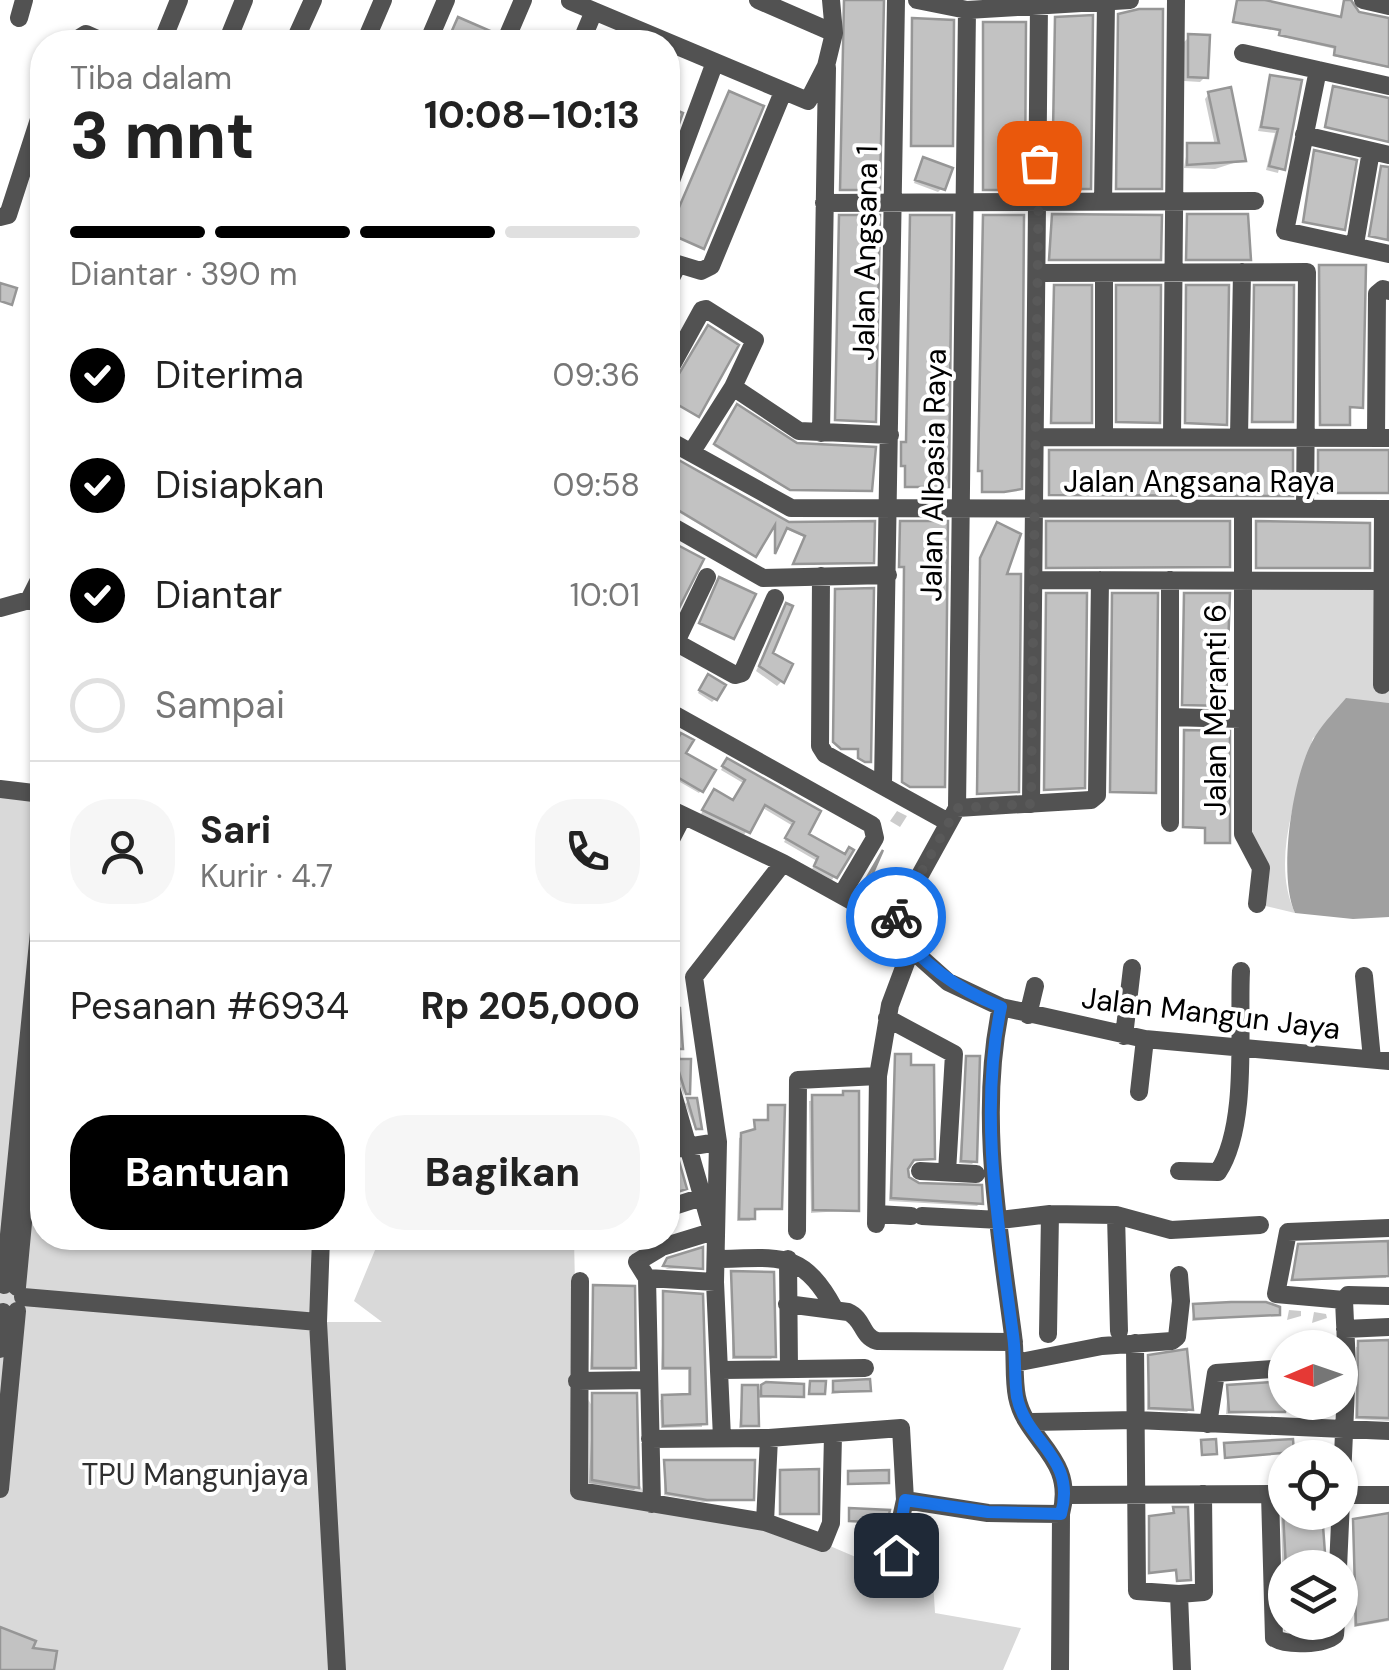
<!DOCTYPE html>
<html lang="id">
<head>
<meta charset="utf-8">
<style>
  body { margin:0; font-family:"DM Sans",sans-serif; background:#f6f6f6; color:#222; height:100vh; display:flex; flex-direction:column; font-size:38px; white-space:nowrap }
  * { box-sizing:border-box; margin:0 }
  p { font-size:32px; color:#767676 }
  .icon { flex:none; width:55px; height:55px; fill:none; stroke:currentColor; stroke-width:2; stroke-linecap:round; stroke-linejoin:round }
  .map { position:relative; flex:1; overflow:hidden }
  .details { position:absolute; left:30px; top:30px; width:650px; height:1220px; display:flex; flex-direction:column; background:#fff; border-radius:40px; box-shadow:0 2px 8px #0004 }
  .details>* { flex:none }
  .needle { width:65px; rotate:268deg }
  .fabs { position:absolute; left:1268px; top:1330px; display:grid; gap:20px }
  .fabs a { display:grid; place-items:center; width:90px; height:90px; border-radius:50%; background:#fff; box-shadow:0 2px 8px #0004; font-size:50px }
  .pin { position:absolute; display:grid; place-items:center; width:85px; height:85px; color:#fff; margin:-42px; border-radius:20px; box-shadow:0 5px 15px #0006 }
  .courier { position:absolute; display:grid; place-items:center; width:100px; height:100px; margin:-50px; border:8px solid #1a73e8; border-radius:50%; background:#fff; color:#222; box-shadow:0 2px 12px #0007 }
  .headline em { font-style:normal; font-weight:800 }
  .headline div { display:flex; flex-direction:column-reverse }
  .headline { display:flex; align-items:center; justify-content:space-between; height:170px; padding:0 40px }
  h1 { font-size:65px; font-weight:800; line-height:75px }
  .bar { display:grid; grid-template-columns:repeat(4,1fr); gap:15px 10px; align-content:center; height:120px; padding:0 40px }
  .bar i { height:12px; border-radius:8px; background:#e0e0e0 }
  .bar .current { background:#000 }
  .bar p { grid-column:span 4 }
  .line { display:flex; align-items:center; gap:25px; padding:0 40px; border-top:2px solid #e0e0e0 }
  .line div { flex:1 }
  .round { display:grid; place-items:center; flex:none; width:105px; height:105px; border-radius:40px; background:#f6f6f6 }
  ol { padding:0 40px; list-style:none }
  li { display:flex; align-items:center; gap:30px; height:110px }
  li p { margin-inline-start:auto }
  li .icon { padding:10px; border-radius:50%; background:#000; color:#fff; stroke-width:4 }
  li:last-child { color:#767676 }
  li i { width:55px; height:55px; border:5px solid #e0e0e0; border-radius:50% }
  .primary-button { display:flex; gap:20px; margin-top:auto; padding:20px 40px }
  .primary-button a { flex:1; height:115px; border-radius:40px; background:#000; color:#fff; font-size:40px; font-weight:800; line-height:115px; text-align:center }
  .primary-button a+a { background:#f6f6f6; color:#222 }
  .map>svg:first-child { display:block }
</style>
</head>
<body>
<div class="map">
<svg width="1389" height="1670" viewBox="0 0 1389 1670">
  <rect width="100%" height="100%" fill="#fff"/>
  <!-- green -->
  <path fill="#d9d9d9" d="M1243,581H1382V685L1389,691V703L1369,702L1313,738C1298,792 1270,859 1295,913L1257,904L1249,847Z
    M0,792L42,794V1238H321L318,1322H382L354,1301L380,1238H574L577,1381L651,1504L823,1543L893,1573L933,1580L935,1613L1021,1628L1003,1670H0Z"/>
  <!-- water -->
  <path fill="#a0a0a0" d="M1346,698L1389,703V917L1353,919L1295,913C1277,875 1293,770 1316,735C1324,722 1336,710 1346,698Z"/>
  <!-- shadow -->
  <path fill="#0003" d="M843,0H870L877,190H840L842,58L847,34Z
    M1237,0L1341,20H1389V68L1333,56L1335,49L1279,36L1280,31L1233,23Z
    M1189,37L1206,76L1200,82L1184,81V42Z
    M1271,77L1299,82L1278,173L1266,170L1275,133L1258,131Z
    M1209,94L1243,160L1215,169L1184,168L1188,145L1215,146L1205,99Z
    M921,163L941,189L938,192L914,183Z
    M737,408L869,490H788L714,446Z
    M668,453L788,525L872,523L806,538L784,528L775,548V520L753,556L668,506Z
    M1319,453H1389V494H1317Z
    M1257,524L1368,567L1255,568Z
    M996,527L1016,791L976,794L980,562Z
    M787,606L769,654L782,681L777,686L756,671Z
    M705,680L715,699L712,702L698,693Z
    M679,739L701,790L699,793L673,778L668,785V759Z
    M724,764L818,812L806,835L844,856L850,851L832,880L812,869L817,861L784,842L793,826L761,807L744,835L701,814L711,795L732,803L743,783L721,770Z
    M897,811L907,816L900,827L890,821Z
    M871,871V887L884,908L858,894Z
    M668,1011H677L684,1096L677,1076L668,1067Z
    M896,1056L933,1158L910,1162L906,1177L918,1186L980,1203L977,1206L889,1201Z
    M967,1059L975,1161L972,1164L959,1163Z
    M857,1094L856,1210L811,1213L809,1101Z
    M688,1101L699,1128L696,1131L685,1104Z
    M769,1107L779,1208L753,1211L750,1221H737L739,1138L753,1132L755,1122H766Z
    M1386,1243V1278L1290,1281L1299,1247Z
    M679,1263L700,1268L665,1269Z
    M732,1274L774,1356L771,1359H732Z
    M594,1288L634,1367L631,1370H590Z
    M664,1294L701,1296L702,1427L661,1428L660,1400L688,1397V1370H661Z
    M1194,1307L1278,1314L1192,1321Z
    M1289,1310L1301,1311V1316L1287,1320Z
    M1314,1312L1326,1314L1327,1318L1312,1323Z
    M1389,1342V1421L1355,1419L1356,1347Z
    M1149,1358L1190,1409L1187,1412L1147,1410Z
    M835,1383L869,1390L831,1394Z
    M1285,1383V1402H1314L1315,1410L1226,1414L1228,1387Z
    M743,1387L756,1393L762,1387L802,1396L756,1398V1425L739,1428Z
    M593,1396L637,1487L634,1490L589,1483Z
    M665,1462L751,1499L703,1502L664,1495Z
    M1285,1512H1319L1325,1568H1285V1622H1323L1317,1629L1284,1631L1281,1515Z
    M1354,1522L1389,1540V1621L1354,1627Z"/>
  <!-- building -->
  <path fill="#c2c2c2" stroke="#969696" stroke-width="2.5" d="M844,0H884L880,190H840Z
    M1237,0H1265L1341,17L1344,0H1351L1359,12L1389,18V67L1334,55L1335,47L1279,35L1280,30L1233,22Z
    M1139,9H1163L1162,189H1116L1118,14Z
    M1093,15L1091,189H1052L1055,17Z
    M458,17L495,33L493,42H447Z
    M912,18L954,20L953,146H911Z
    M983,22H1026L1025,190H983Z
    M1188,34L1210,35L1208,78L1188,77Z
    M1270,75L1302,80L1285,170L1269,166L1278,129L1261,127Z
    M1333,86L1389,98V142L1325,127Z
    M1231,87L1246,161L1187,165V143H1219L1208,92Z
    M729,91L764,106L704,249L668,233Z
    M671,108L683,113L668,154V116Z
    M1314,150L1357,160L1345,230L1303,222Z
    M923,157L953,168L945,190L915,180Z
    M1381,166L1389,167L1388,240L1369,236Z
    M1052,214L1162,215L1161,260H1049Z
    M1187,214H1248L1251,260H1186Z
    M839,215H880L876,422L835,420Z
    M910,215H952L949,487H905V466H901V442H906Z
    M983,215H1024L1022,489L1004,492H982V471H978Z
    M1319,265H1366L1363,408L1350,407V425H1320Z
    M0,283L17,288L12,305L0,301Z
    M1054,285H1092V423H1051Z
    M1116,285H1161L1160,423L1116,422Z
    M1186,285H1229L1227,425L1185,423Z
    M1254,285H1294L1293,422H1252Z
    M708,325L739,345L699,417L668,399V392Z
    M737,404L797,443L876,447L872,491L790,490L714,444Z
    M1049,450H1293V496L1049,495Z
    M1318,450H1389V493H1318Z
    M668,454L789,522L875,521L874,563L793,564L805,536L787,528L775,554V525L756,557L668,504Z
    M900,521H948L945,787H910L902,782L904,567H899Z
    M1046,521H1230V567L1046,568Z
    M1256,521L1370,523V568H1256Z
    M997,522L1021,534L1007,574H1021L1019,792L977,794L980,558Z
    M668,540L704,559L670,626H668Z
    M719,577L756,594L734,639L699,623Z
    M874,588L871,762H865L858,758V749H841L833,742L835,589Z
    M1046,593H1087L1085,788L1044,790Z
    M1112,593H1158L1156,793L1110,792Z
    M1184,593H1230L1226,706L1182,705Z
    M786,603L793,606L773,653L793,664L784,683L759,666Z
    M708,674L726,685L717,700L699,690Z
    M1184,730L1230,731V843H1205V828L1183,827Z
    M681,733L694,740L686,753L716,770L703,792L677,777L668,794V748L672,750Z
    M727,758L821,811L809,834L845,854L849,847L854,850L837,878L814,866L818,857L785,838L794,822L765,805L750,833L702,810L714,789L733,800L745,780L722,766Z
    M883,850L872,875L878,878L874,886L894,897L888,907L859,891Z
    M668,1008H680L683,1049H668Z
    M895,1054H911V1065H934L935,1159L914,1160L908,1169L909,1177L919,1183L982,1185L983,1204L891,1198Z
    M966,1056H980L977,1162L961,1161Z
    M675,1059H691L690,1094H686Z
    M843,1091H859V1211L813,1210L812,1095H843Z
    M687,1098H697L702,1129H696Z
    M768,1105H785L782,1209H755V1219H739L741,1133L755,1129L754,1120H768Z
    M679,1161L687,1189L668,1195V1178L674,1176L669,1162Z
    M1388,1241L1389,1276L1292,1280L1298,1244Z
    M703,1247V1269L663,1266L667,1258Z
    M731,1271L774,1272L776,1357H734Z
    M593,1285L635,1286L636,1368H592Z
    M663,1291L703,1294L707,1424L663,1426L662,1395L690,1394V1368H663Z
    M1231,1302H1266L1280,1307V1315L1194,1319L1193,1304Z
    M1389,1340V1418L1357,1417L1358,1341Z
    M1187,1349L1193,1410L1149,1408L1148,1355Z
    M870,1379L871,1391L833,1392V1381Z
    M810,1381H826L825,1394H809Z
    M1285,1381V1412H1229L1227,1385Z
    M766,1382L804,1384V1397L761,1396V1385Z
    M742,1385H758L759,1426H741Z
    M592,1393H637L639,1488L592,1480Z
    M1216,1439L1217,1454L1202,1455L1201,1440Z
    M1293,1439L1294,1452L1225,1458L1224,1443Z
    M664,1460H755L754,1500H707L666,1493Z
    M819,1469V1514H780V1470Z
    M889,1470V1483L848,1484V1471Z
    M1173,1507H1188L1191,1580L1177,1581L1176,1570L1149,1573V1516L1174,1513Z
    M849,1508L890,1510L887,1523L849,1521Z
    M1283,1512H1322L1326,1567L1286,1568Z
    M1389,1513V1619L1356,1625L1353,1519Z
    M0,1627L36,1641L33,1648L57,1651L54,1670H0Z"/>
  <g fill="none" stroke-linecap="round" stroke-linejoin="round">
    <!-- minor -->
    <path stroke="#525252" stroke-width="18" d="M831,0L834,33
      M917,0L967,10L1130,0
      M1363,0L1389,6
      M570,1L808,101L826,66L834,33L758,0
      M19,18L24,0
      M73,42L86,34L104,42
      M162,42L179,0
      M227,42L244,0
      M294,42L313,0
      M365,42L383,0
      M428,42L446,0
      M505,42L523,0
      M581,42L594,11
      M1243,53L1318,70
      M1389,86L1318,70L1285,231L1389,254
      M1304,135L1389,155
      M668,189L715,62
      M1103,202L1106,3
      M824,203L1255,201
      M0,217L8,215L42,110
      M1355,244L1371,151
      M1037,273L1307,272L1305,509
      M668,284L678,264L701,271L711,266L783,92
      M668,372L702,310L706,309L755,340L733,387L691,453
      M733,387L799,431L890,435
      M821,433L827,68
      M1172,436L1176,0
      M1035,437L1389,438
      M1104,437V273
      M1239,437L1242,272
      M1376,438L1377,294L1383,289L1389,291
      M668,440L791,508L1389,509
      M1243,510V834L1261,868L1257,904
      M668,524L763,578L888,575
      M821,576L820,746L825,754L948,822
      M1034,580L1389,581
      M29,600L42,574
      M0,608L29,600L42,603
      M668,638L735,675L742,673L775,598
      M676,642L707,577
      M1382,685L1383,509
      M668,711L872,825L875,838L842,894
      M1170,717L1241,719
      M883,784L896,0
      M0,789L42,794
      M1031,804L1039,5
      M668,808L783,863L893,924L911,949L948,982L1001,1007L1145,1039L1389,1061
      M957,808L1091,800L1097,795L1100,580
      M1170,823V580
      M668,845L683,816
      M893,924L957,808L967,10
      M1364,976L1372,1059
      M1001,1007C978,1114 999,1229 1013,1335C1016,1355 1013,1377 1017,1397C1026,1442 1076,1457 1061,1514L1060,1670
      M1028,1015L1035,986
      M887,1018L954,1054L947,1172
      M1124,1036L1132,968
      M668,1077L714,1237
      M1139,1092L1145,1039
      M668,1150L718,1142
      M920,1171L976,1174
      M1179,1171L1218,1172C1249,1125 1238,1027 1241,971
      M668,1208L699,1198
      M877,1214L911,1216
      M1116,1215L1119,1331
      M922,1216L1000,1220L1050,1214L1116,1215L1171,1230L1260,1225
      M876,1224L878,1076L890,1005L911,949
      M797,1231L798,1080L878,1076
      M321,1238L318,1322L337,1670
      M717,1259C778,1258 802,1249 834,1308
      M788,1259L789,1369
      M647,1278L715,1282
      M580,1281L579,1491L765,1522L823,1543L831,1523L833,1435
      M4,1285L42,902
      M17,1287L42,1020
      M23,1297L318,1322
      M1344,1300L1348,1295L1389,1296
      M787,1304L848,1312C864,1319 861,1336 877,1341L1014,1342
      M1345,1329L1389,1327
      M1048,1334L1050,1214
      M1135,1343L1137,1591L1179,1594L1182,1670
      M0,1349L3,1312
      M1015,1363L1102,1346L1172,1341L1177,1337L1181,1301L1179,1275
      M721,1370L865,1368
      M577,1381L648,1380
      M1032,1422L1136,1420L1389,1431
      M1208,1424L1216,1373L1285,1368
      M722,1438L715,1282L718,1142L694,977L783,863
      M650,1439L769,1438L901,1428L905,1500L892,1559
      M0,1489L17,1311
      M1270,1494L1274,1638C1287,1646 1323,1645 1335,1635L1336,1622
      M1066,1495L1285,1494
      M1340,1495H1389
      M905,1500L988,1513L1061,1514
      M652,1504L647,1278L637,1262L662,1247L711,1232
      M765,1522L769,1438
      M1338,1568L1347,1366L1344,1300L1276,1294L1288,1232L1389,1228
      M1179,1594L1204,1592L1203,1494"/>
  </g>
  <g fill="none" stroke-linecap="round" stroke-linejoin="round">
    <!-- done -->
    <path stroke="#595959" stroke-width="10" stroke-dasharray="0 18" d="M896,917L957,808L1031,804L1039,163"/>
    <!-- route -->
    <path stroke="#1a73e8" stroke-width="12" d="M896,1555L905,1500L988,1512L1061,1514C1077,1457 1026,1442 1017,1397C1014,1377 1016,1355 1013,1335C999,1229 978,1114 1001,1007C955,988 922,964 893,924L896,917"/>
  </g>
  <g text-anchor="middle" dominant-baseline="central" stroke-width="8" stroke-linejoin="round" paint-order="stroke">
    <!-- street labels -->
    <g font-size="30" fill="#000" stroke="#fff">
      <text transform="translate(865 253) rotate(-89)">Jalan Angsana 1</text>
      <text transform="translate(933 475) rotate(-89)">Jalan Albasia Raya</text>
      <text x="1199" y="481">Jalan Angsana Raya</text>
      <text transform="translate(1215 710) rotate(-90)">Jalan Meranti 6</text>
      <text transform="translate(1211 1013) rotate(7)">Jalan Mangun Jaya</text>
    </g>
    <!-- park labels -->
    <g font-size="30" fill="#303030" stroke="#fff">
      <text x="195" y="1474">TPU Mangunjaya</text>
    </g>
  </g>
</svg>
<div class="fabs">
<a><svg class="needle" viewBox="-14 -14 28 28"><path d="M0-13l5 13h-10z" fill="#e53935"/><path d="M0 13l5-13h-10z" fill="#767676"/></svg></a>
<a><svg class="icon" aria-label="locate" viewBox="0 0 24 24"><circle cx="12" cy="12" r="6"/><path d="M12 2v4M12 18v4M2 12h4M18 12h4"/></svg></a>
<a><svg class="icon" aria-label="layers" viewBox="0 0 24 24"><path d="M12 4l9 5-9 5-9-5zM3 14l9 5 9-5"/></svg></a>
</div>
<div class="pin" style="left:1039px;top:163px;background:#ea580c"><svg class="icon" aria-label="bag" viewBox="0 0 24 24"><path d="M5 8h14l-1 12H6zM9 8a3 3 0 0 1 6 0"/></svg></div>
<div class="pin" style="left:896px;top:1555px;background:#1f2937"><svg class="icon" aria-label="home" viewBox="0 0 24 24"><path d="M3 11l9-7 9 7M6 9v11h12V9"/></svg></div>
<div class="courier" style="left:896px;top:917px"><svg class="icon" aria-label="bike" viewBox="0 0 24 24"><circle cx="6" cy="16" r="4"/><circle cx="18" cy="16" r="4"/><path d="M6 16l4-8h5l3 8M10 8l3 8H6M13 5h3"/></svg></div>
<section class="details">
<div class="headline"><div><h1>3 mnt</h1><p>Tiba dalam</p></div><em>10:08–10:13</em></div>
<div class="bar"><i class="current"></i><i class="current"></i><i class="current"></i><i></i><p>Diantar · 390 m</p></div>
<ol>
<li><svg class="icon" aria-label="check" viewBox="0 0 24 24"><path d="M5 12l5 5 9-10"/></svg>Diterima<p>09:36</p></li>
<li><svg class="icon" aria-label="check" viewBox="0 0 24 24"><path d="M5 12l5 5 9-10"/></svg>Disiapkan<p>09:58</p></li>
<li><svg class="icon" aria-label="check" viewBox="0 0 24 24"><path d="M5 12l5 5 9-10"/></svg>Diantar<p>10:01</p></li>
<li><i></i>Sampai</li>
</ol>
<div class="line" style="height:180px"><a class="round"><svg class="icon" aria-label="person" viewBox="0 0 24 24"><circle cx="12" cy="8" r="4"/><path d="M4 21q1-7 8-7t8 7"/></svg></a><div><b>Sari</b><p>Kurir · 4.7</p></div><a class="round"><svg class="icon" aria-label="phone" viewBox="0 0 24 24"><path d="M5 4h4l2 5-3 2q2 4 5 5l2-3 5 2v4C11 20 4 13 5 4z"/></svg></a></div>
<div class="line" style="height:130px"><div>Pesanan #6934</div><b>Rp 205,000</b></div>
<div class="primary-button"><a>Bantuan</a><a>Bagikan</a></div>
</section>
</div>
</body>
</html>
